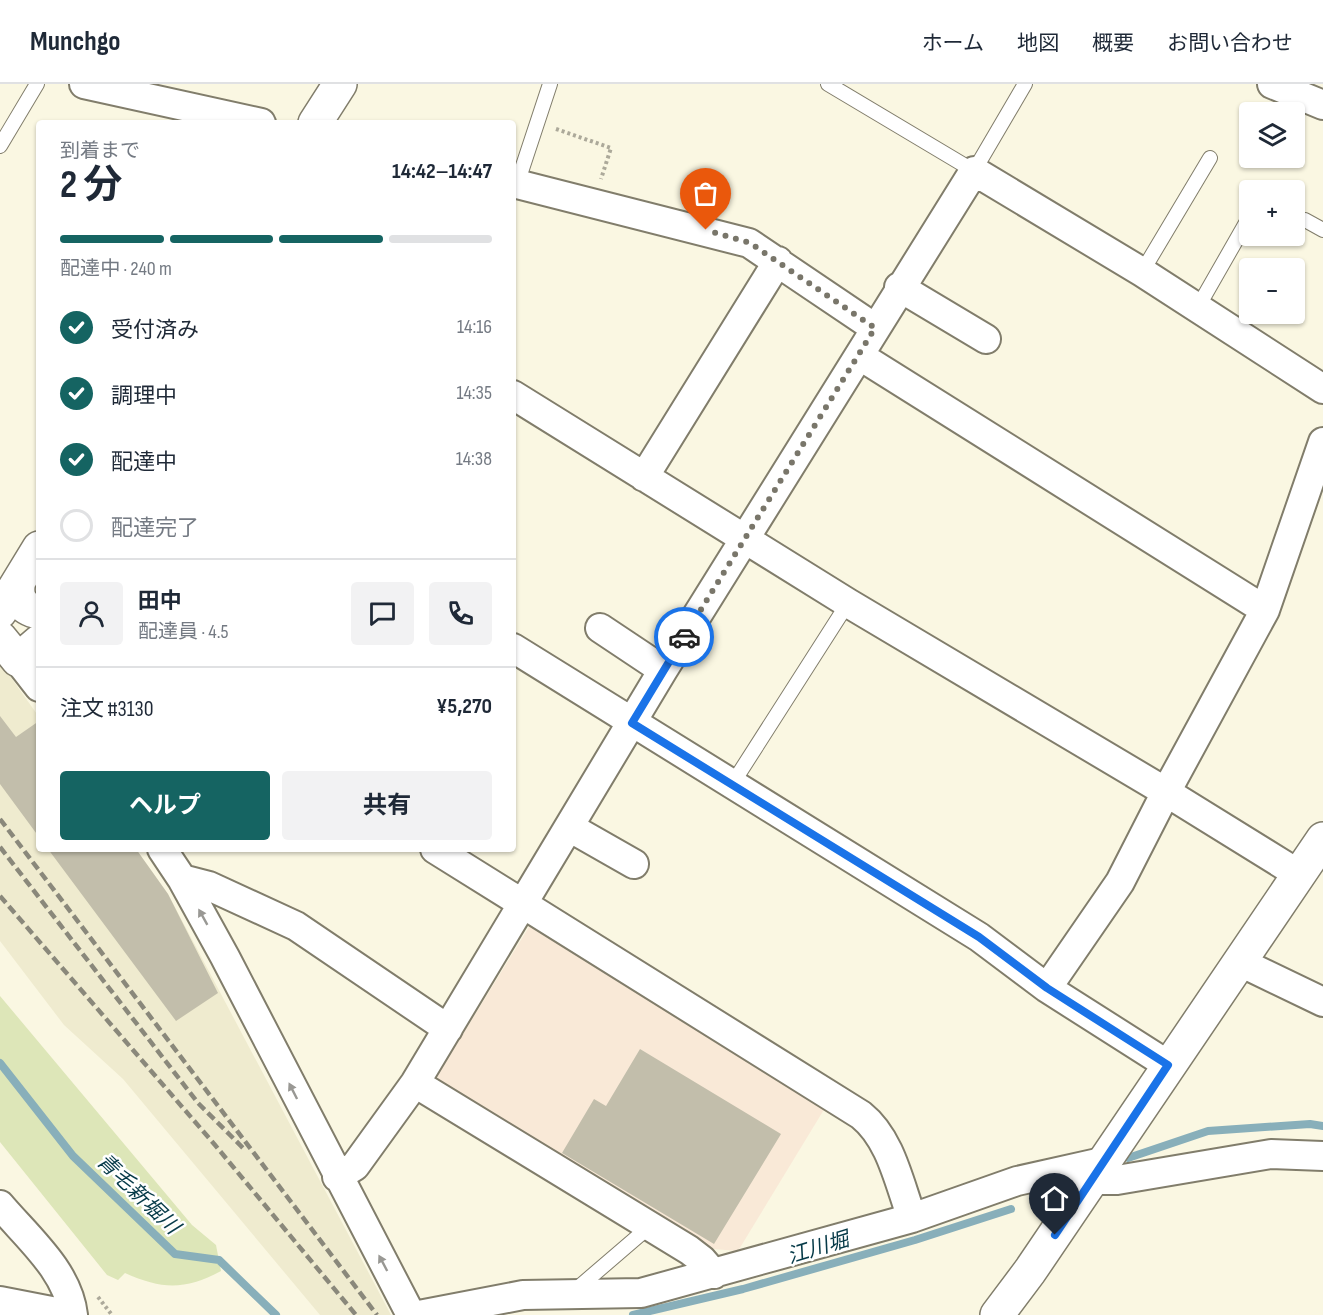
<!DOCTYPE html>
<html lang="ja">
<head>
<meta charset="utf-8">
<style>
  body { margin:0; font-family:"Sofia Sans Condensed","Noto Sans JP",sans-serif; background:#f2f2f3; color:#1f2937; height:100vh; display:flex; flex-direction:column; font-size:22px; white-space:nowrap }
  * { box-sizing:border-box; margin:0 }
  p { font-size:20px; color:#747a83 }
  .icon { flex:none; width:33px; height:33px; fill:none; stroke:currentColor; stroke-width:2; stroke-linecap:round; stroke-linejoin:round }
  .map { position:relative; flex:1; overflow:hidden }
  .sheet { position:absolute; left:36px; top:36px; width:480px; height:732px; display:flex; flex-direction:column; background:#fff; border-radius:6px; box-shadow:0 2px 4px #0004 }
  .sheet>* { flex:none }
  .tools { position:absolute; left:1239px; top:18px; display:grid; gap:12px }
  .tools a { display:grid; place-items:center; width:66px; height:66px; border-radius:6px; background:#fff; box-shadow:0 2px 4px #0004; font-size:30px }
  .pin { position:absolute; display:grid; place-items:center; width:51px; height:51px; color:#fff; margin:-62px -26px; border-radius:50% 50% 50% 0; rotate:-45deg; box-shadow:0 0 6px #0007 }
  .pin .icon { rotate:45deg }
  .courier { position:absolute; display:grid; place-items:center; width:60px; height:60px; margin:-30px; border:4px solid #1a73e8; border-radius:50%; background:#fff; color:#222; box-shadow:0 2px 8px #0007 }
  .overview em { font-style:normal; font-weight:700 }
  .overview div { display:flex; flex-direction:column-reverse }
  .overview { display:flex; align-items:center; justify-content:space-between; height:102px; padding:0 24px }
  h1 { font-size:39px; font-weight:700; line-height:45px }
  .bar { display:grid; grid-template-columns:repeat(4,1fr); gap:9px 6px; align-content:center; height:72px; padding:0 24px }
  .bar i { height:8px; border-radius:4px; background:#e0e1e3 }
  .bar .current { background:#156462 }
  .bar p { grid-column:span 4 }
  .line { display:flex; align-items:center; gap:15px; padding:0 24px; border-top:2px solid #e0e1e3 }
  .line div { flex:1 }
  .round { display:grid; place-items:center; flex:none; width:63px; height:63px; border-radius:6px; background:#f2f2f3 }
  ol { padding:0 24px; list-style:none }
  li { display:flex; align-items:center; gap:18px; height:66px }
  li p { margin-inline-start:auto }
  li .icon { padding:6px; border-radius:50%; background:#156462; color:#fff; stroke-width:4 }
  li:last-child { color:#747a83 }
  li i { width:33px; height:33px; border:3px solid #e0e1e3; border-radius:50% }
  .cta { display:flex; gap:12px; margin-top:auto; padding:12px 24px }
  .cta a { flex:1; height:69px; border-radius:6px; background:#156462; color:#fff; font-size:24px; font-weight:700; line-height:69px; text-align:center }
  .cta a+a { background:#f2f2f3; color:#1f2937 }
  header { display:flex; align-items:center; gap:36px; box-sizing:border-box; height:84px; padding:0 30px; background:#fff; border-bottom:2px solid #e0e1e3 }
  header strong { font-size:28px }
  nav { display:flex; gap:33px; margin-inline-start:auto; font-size:21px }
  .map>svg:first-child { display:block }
</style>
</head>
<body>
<header>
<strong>Munchgo</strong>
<nav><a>ホーム</a><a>地図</a><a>概要</a><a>お問い合わせ</a></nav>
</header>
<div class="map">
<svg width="1323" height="1231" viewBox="0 0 1323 1231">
  <rect width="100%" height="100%" fill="#faf7e2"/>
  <!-- commercial -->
  <path fill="#f9e9d7" d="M529,843H538L828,1019L738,1167L714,1165L442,1007L437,992Z"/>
  <!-- built -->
  <path fill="#efebcf" d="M0,578L39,633V765H136L168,810L391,1231H320L123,995L64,941L0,857Z"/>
  <!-- green -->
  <path fill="#dde6b8" d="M0,912L192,1141L216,1161L221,1187C185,1206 163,1206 125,1189L118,1196L107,1191L0,1058Z"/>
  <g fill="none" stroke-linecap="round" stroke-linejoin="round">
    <!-- stream -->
    <path stroke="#88afba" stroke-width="8" d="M0,979L73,1072L175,1170L219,1176L276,1231
      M1128,1074L1208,1047L1310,1040L1323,1042
      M633,1231L743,1205L915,1156L1011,1125"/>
  </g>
  <!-- building -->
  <path fill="#c2beab" d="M0,632L16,653L39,637V753L0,700Z
    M48,765H136L168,810L218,909L176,937Z
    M640,965L781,1050L714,1160L562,1069L594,1015L606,1022Z"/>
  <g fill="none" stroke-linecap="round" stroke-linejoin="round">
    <defs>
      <path id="lane" d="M828,0L974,87L1025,0
        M0,62L37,0
        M517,100L550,0
        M1264,106L1265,104
        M1305,136L1323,146
        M1142,188L1210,74
        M1198,223L1250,132
        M731,702L848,519
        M572,1209L650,1142"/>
      <path id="street" d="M84,0L261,39
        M1272,0L1323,21
        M513,99L749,159L875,244
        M899,203L986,255
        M860,272L1265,526
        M513,311L848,519L1166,708L1300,791
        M644,393L778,177
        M600,544L663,586
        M513,564L979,853L1047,904L1168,981
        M18,576L39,603
        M569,743L634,780
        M162,765L182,795L225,873L411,1231
        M435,765L861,1031C891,1055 899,1099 912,1134
        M182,795L209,802L296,842L448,945
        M1240,878L1323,918
        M1047,904L1120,798L1166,708L1265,526L1323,358
        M415,999L689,1166L702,1176L714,1190
        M337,1093L355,1082L415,999L663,586L974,87L1142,188L1323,305
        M1092,1096H1117L1271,1070L1323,1072
        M0,1121C28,1154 68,1187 73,1231
        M0,1217L72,1231
        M419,1231L523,1211L641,1209L912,1134L1017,1097L1102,1078"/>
      <path id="secondary" d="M315,39L340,0
        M19,497C15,514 22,525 39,528
        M0,528L39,464
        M0,554L18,576L39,558
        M997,1231L1030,1187L1323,755"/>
    </defs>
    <!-- lane casing -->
    <use href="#lane" stroke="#817d6b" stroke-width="16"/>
    <!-- street casing -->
    <use href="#street" stroke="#817d6b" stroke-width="32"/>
    <!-- secondary casing -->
    <use href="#secondary" stroke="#817d6b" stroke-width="36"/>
    <!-- path -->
    <path stroke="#aca99a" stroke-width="4" stroke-dasharray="3 3" stroke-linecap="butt" d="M556,45L611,64L601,95
      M98,1213L112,1231"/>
    <!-- lane -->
    <use href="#lane" stroke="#fff" stroke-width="14"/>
    <!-- street -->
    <use href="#street" stroke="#fff" stroke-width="28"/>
    <!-- secondary -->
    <use href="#secondary" stroke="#fff" stroke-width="33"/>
    <!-- rail -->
    <path stroke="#8a887b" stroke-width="4.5" stroke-dasharray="9 4.5" stroke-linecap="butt" d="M0,735L377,1231
      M0,763L198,1019L243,1064
      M0,812L215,1061L356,1231"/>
  </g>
  <!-- one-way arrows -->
  <defs><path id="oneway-solid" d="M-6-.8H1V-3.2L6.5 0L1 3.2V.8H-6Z" transform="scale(1.5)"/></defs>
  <g fill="#999894">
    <use href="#oneway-solid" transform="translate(203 833) rotate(-119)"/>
    <use href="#oneway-solid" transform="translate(293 1007) rotate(-117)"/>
    <use href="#oneway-solid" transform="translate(383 1179) rotate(-118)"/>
  </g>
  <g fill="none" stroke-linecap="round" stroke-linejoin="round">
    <!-- done -->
    <path stroke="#79766a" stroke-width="6" stroke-dasharray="0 10.8" d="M684,553L875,244L750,159L706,146"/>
    <!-- route -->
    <path stroke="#1a73e8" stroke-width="8" d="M684,553L632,639L979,853L1047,904L1168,981L1055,1151"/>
  </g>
  <g text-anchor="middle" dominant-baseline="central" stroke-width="5" stroke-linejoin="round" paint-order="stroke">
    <!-- water labels -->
    <g font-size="21" font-style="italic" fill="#063a48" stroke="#fff">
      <text transform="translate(138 1110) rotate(44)">青毛新堀川</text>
      <text transform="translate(818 1164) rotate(-17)">江川堀</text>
    </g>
  </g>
</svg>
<div class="tools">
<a><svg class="icon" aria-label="layers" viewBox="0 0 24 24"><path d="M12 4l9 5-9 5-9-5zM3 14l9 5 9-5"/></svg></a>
<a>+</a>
<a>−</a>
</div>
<div class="pin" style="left:706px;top:146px;background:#ea580c"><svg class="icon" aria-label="bag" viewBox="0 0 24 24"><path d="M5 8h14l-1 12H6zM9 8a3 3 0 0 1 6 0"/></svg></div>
<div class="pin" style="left:1055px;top:1151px;background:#1f2937"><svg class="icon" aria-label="home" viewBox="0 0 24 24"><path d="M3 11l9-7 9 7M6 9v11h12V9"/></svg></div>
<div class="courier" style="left:684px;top:553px"><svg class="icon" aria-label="car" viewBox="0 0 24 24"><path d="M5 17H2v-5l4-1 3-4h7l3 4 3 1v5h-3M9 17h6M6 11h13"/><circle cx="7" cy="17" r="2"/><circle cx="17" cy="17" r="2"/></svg></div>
<section class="sheet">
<div class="overview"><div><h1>2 分</h1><p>到着まで</p></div><em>14:42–14:47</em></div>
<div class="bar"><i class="current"></i><i class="current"></i><i class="current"></i><i></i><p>配達中 · 240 m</p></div>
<ol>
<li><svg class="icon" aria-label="check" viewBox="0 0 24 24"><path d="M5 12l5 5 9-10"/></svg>受付済み<p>14:16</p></li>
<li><svg class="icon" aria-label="check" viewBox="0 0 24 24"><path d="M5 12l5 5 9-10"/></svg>調理中<p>14:35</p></li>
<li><svg class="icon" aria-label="check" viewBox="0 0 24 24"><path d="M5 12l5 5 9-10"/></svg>配達中<p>14:38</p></li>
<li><i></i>配達完了</li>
</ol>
<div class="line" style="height:108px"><a class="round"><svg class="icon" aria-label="person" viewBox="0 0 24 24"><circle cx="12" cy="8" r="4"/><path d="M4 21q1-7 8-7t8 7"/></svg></a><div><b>田中</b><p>配達員 · 4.5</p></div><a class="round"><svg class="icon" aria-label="chat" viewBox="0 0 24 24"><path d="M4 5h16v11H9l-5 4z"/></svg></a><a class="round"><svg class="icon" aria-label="phone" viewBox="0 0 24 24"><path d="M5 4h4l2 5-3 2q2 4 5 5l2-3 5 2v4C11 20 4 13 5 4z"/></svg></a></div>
<div class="line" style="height:78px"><div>注文 #3130</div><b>¥5,270</b></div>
<div class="cta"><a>ヘルプ</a><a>共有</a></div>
</section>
</div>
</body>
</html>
